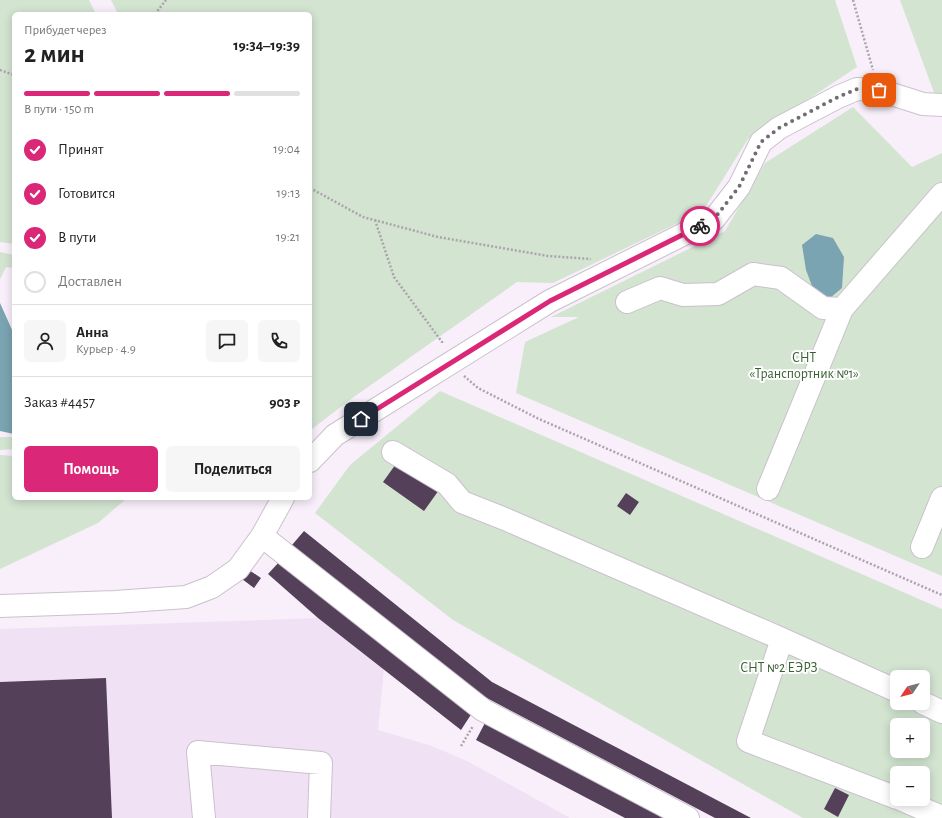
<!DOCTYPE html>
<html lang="ru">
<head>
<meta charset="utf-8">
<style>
  body { margin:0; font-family:"Alegreya Sans",sans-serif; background:#f6f6f6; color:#222; height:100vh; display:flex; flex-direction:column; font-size:15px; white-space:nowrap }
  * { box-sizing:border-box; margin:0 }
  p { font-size:13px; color:#767676 }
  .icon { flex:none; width:22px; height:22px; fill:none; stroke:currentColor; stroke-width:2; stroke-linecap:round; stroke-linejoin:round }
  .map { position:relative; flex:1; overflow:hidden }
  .drawer { position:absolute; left:12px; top:12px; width:300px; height:488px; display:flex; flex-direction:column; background:#fff; border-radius:6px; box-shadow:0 2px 10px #0003 }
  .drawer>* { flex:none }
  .needle { width:26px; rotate:235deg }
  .controls { position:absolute; left:890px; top:670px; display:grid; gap:8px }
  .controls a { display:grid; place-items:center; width:40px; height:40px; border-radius:6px; background:#fff; box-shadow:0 2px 10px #0003; font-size:20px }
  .pin { position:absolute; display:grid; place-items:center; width:34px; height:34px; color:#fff; margin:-17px; border-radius:8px; box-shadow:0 2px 6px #0006 }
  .courier { position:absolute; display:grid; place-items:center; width:40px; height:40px; margin:-20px; border:3px solid #db2777; border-radius:50%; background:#fff; color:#222; box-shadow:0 1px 5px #0007 }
  .overview em { font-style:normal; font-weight:600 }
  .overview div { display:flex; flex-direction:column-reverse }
  .overview { display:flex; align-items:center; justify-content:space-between; height:68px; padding:0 12px }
  h1 { font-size:26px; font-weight:600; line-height:30px }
  .bar { display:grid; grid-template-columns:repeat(4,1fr); gap:6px 4px; align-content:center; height:48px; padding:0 12px }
  .bar i { height:5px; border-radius:3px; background:#e0e0e0 }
  .bar .selected { background:#db2777 }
  .bar p { grid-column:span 4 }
  .line { display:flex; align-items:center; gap:10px; padding:0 12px; border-top:1px solid #e0e0e0 }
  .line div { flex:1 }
  .round { display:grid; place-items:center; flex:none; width:42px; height:42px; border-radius:6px; background:#f6f6f6 }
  ol { padding:0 12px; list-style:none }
  li { display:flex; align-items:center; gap:12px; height:44px }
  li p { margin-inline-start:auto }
  li .icon { padding:4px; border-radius:50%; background:#db2777; color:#fff; stroke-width:4 }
  li:last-child { color:#767676 }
  li i { width:22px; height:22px; border:2px solid #e0e0e0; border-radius:50% }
  .action { display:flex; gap:8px; margin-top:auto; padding:8px 12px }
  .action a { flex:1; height:46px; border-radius:6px; background:#db2777; color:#fff; font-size:16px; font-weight:600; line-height:46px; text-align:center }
  .action a+a { background:#f6f6f6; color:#222 }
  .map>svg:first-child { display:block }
</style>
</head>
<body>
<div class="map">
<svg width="942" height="818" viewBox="0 0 942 818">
  <rect width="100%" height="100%" fill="#f8effa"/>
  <!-- built -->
  <path fill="#f0e2f4" d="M318,618L384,669L378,730L432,746L469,762L570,818H0V629Z"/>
  <!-- green -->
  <path fill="#d3e4d1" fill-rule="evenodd" d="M0,0H89L96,14H14V244L0,242Z
    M111,0H835L857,67L748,139L703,211L553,283L517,282L351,399L312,429L310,427V14H118Z
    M900,0H942V95L936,98Z
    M853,107L912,167L942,153V576L516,393L525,342L579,317H551L725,231L765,163Z
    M0,252L14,255V268L6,267L0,279Z
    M440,391L942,609V818H803L453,620L315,513L350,465ZM897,677H923V703H897ZM897,725H923V751H897ZM897,773H923V799H897Z
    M0,437H14V449L0,450Z
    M0,455L14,456V498H127L98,523L0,569Z"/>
  <!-- water -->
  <path fill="#7aa4b1" d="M816,234L833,238L844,257L842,288L830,298L815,294L806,270L802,245Z
    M0,303L13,332H14V434L0,431Z"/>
  <!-- building -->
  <path fill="#55405a" d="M398,461L439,490L424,511L383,482Z
    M626,493L639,502L630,515L617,506Z
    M304,531L492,682L751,818H715L483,696L292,545Z
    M280,561L472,713L461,730L318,618L268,574Z
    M249,570L261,578L254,588L242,579Z
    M106,678L112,818H0V682Z
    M486,721L672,818H625L476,740Z
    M835,788L849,795L838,817L824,809Z"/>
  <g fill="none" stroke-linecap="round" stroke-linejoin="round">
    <defs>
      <path id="minor" d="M627,302L660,288L683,295L718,294L753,274L781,278L823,308L842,309
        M393,452L447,484L462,502L505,519L782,639L897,691
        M310,461L335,435L550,301L714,219L739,187L761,142L779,128L838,97L857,89L879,90L923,104L942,105
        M768,489L842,309L942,194
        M262,536L483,710L688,818
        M922,547L942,498
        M0,606L115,602L186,597L212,587L238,569L262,536L283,498
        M782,639L748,741L897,798
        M923,703L942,712
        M900,799L942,817
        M204,818L198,752L321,763L319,818"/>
    </defs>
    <!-- minor casing -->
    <use href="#minor" stroke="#cac1cc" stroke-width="24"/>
    <!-- path -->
    <path stroke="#aba4ac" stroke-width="2.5" stroke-dasharray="2 2" stroke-linecap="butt" d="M853,0L873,70
      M155,14L166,0
      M0,70L14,75
      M310,188L363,217L438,237L548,256L591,259
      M375,220L394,277L442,342V345
      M464,376L478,388L539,419L942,595
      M461,746L473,726"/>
    <!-- minor -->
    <use href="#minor" stroke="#fff" stroke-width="22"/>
  </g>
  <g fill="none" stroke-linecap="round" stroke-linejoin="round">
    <!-- done -->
    <path stroke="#736d73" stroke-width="4" stroke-dasharray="0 7.2" d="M700,226L714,219L739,187L761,142L779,128L838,97L857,89L879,90"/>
    <!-- route -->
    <path stroke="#db2777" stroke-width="5" d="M361,419L550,301L700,226"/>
  </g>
  <g text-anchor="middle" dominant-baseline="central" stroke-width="4" stroke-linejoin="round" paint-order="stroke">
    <!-- park labels -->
    <g font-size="14" fill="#3a5f35" stroke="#fff">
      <text x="804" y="358">СНТ<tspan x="804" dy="16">«Транспортник №1»</tspan></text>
      <text x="779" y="668">СНТ №2 ЕЭРЗ</text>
    </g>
  </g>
</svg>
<div class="controls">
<a><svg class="needle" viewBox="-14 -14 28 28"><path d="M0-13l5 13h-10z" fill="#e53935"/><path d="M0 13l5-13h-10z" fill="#767676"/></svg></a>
<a>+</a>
<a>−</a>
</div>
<div class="pin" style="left:879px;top:90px;background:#ea580c"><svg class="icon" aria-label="bag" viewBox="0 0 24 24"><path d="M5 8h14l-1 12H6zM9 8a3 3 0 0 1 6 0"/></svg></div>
<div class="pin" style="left:361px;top:419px;background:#1f2937"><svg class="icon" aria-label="home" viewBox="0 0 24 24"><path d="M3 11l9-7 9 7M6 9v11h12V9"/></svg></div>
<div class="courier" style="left:700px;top:226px"><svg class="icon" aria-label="bike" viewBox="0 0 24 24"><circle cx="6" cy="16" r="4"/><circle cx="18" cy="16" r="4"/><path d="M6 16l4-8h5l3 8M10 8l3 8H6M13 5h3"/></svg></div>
<section class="drawer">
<div class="overview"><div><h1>2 мин</h1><p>Прибудет через</p></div><em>19:34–19:39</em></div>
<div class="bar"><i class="selected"></i><i class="selected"></i><i class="selected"></i><i></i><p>В пути · 150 m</p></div>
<ol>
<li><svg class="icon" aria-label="check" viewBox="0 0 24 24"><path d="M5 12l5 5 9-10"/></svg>Принят<p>19:04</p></li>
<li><svg class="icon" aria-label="check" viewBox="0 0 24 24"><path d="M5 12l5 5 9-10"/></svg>Готовится<p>19:13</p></li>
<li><svg class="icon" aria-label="check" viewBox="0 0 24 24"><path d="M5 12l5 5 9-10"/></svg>В пути<p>19:21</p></li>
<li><i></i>Доставлен</li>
</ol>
<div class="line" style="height:72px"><a class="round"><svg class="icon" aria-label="person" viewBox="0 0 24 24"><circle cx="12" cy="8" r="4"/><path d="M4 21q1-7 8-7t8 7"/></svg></a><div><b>Анна</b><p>Курьер · 4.9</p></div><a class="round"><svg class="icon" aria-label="chat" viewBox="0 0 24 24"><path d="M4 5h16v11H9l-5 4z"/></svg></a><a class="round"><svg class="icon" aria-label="phone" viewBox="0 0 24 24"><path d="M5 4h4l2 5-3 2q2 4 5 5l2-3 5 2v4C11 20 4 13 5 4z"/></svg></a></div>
<div class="line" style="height:52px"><div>Заказ #4457</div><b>903 ₽</b></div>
<div class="action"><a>Помощь</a><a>Поделиться</a></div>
</section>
</div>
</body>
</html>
